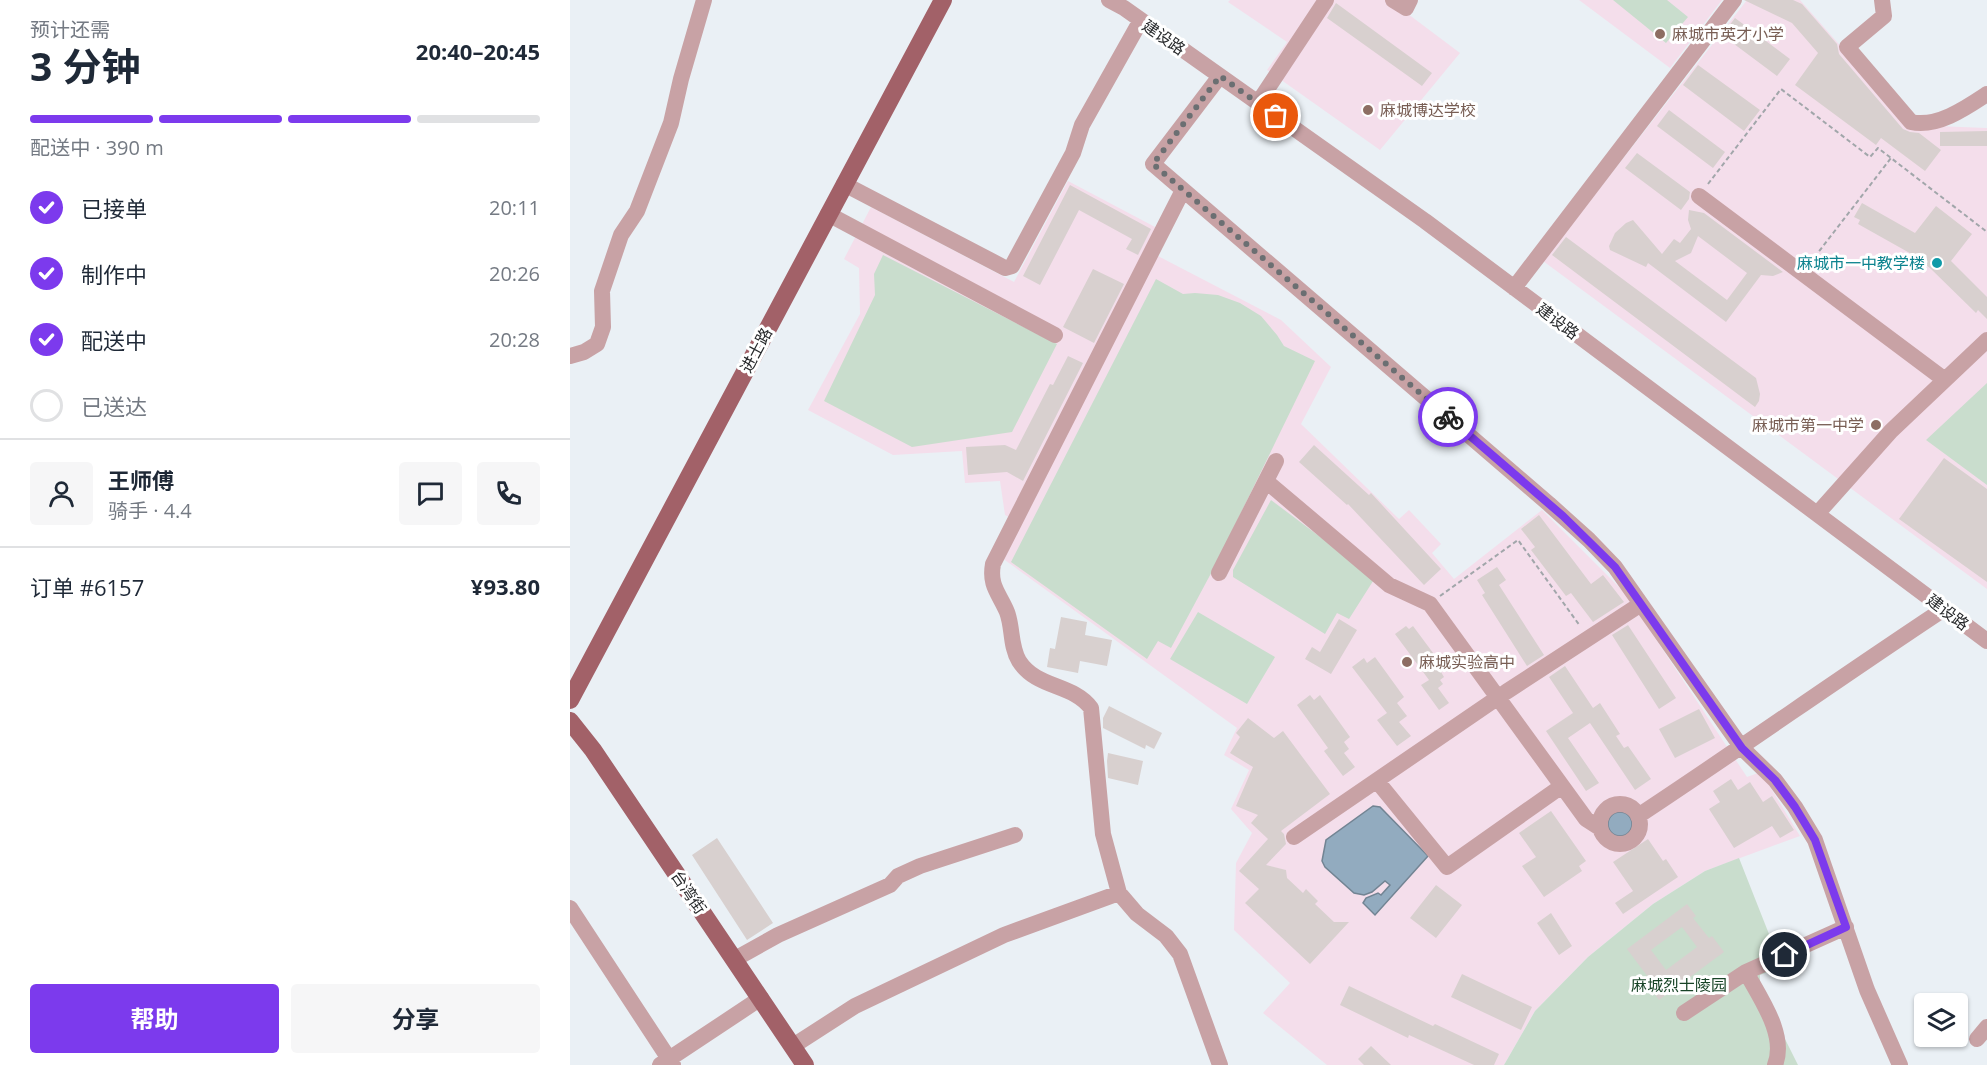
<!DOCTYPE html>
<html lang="zh">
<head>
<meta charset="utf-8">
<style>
  body { margin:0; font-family:"Open Sans","Noto Sans SC",sans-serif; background:#f6f6f7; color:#1f2937; height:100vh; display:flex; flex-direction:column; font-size:22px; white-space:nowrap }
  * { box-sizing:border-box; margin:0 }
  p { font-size:20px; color:#747a83 }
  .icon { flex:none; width:33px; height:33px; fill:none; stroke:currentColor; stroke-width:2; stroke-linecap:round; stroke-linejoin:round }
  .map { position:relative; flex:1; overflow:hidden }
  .details { display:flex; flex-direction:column; background:#fff; width:570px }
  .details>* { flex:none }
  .fabs { position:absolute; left:1344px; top:993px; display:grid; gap:12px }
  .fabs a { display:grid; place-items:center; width:54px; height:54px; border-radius:6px; background:#fff; box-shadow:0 2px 4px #0004; font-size:30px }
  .pin { position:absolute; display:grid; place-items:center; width:51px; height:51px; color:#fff; margin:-26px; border:3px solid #fff; border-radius:50%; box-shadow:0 2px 6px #0007 }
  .courier { position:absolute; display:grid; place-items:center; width:60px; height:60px; margin:-30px; border:4px solid #7c3aed; border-radius:50%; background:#fff; color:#222; box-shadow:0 2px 8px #0007 }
  .head em { font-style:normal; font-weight:700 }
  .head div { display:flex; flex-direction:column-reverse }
  .head { display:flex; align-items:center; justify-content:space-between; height:102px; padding:0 30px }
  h1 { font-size:39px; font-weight:700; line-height:45px }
  .bar { display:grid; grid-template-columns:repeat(4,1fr); gap:9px 6px; align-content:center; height:72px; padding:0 30px }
  .bar i { height:8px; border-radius:4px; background:#e0e1e3 }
  .bar .selected { background:#7c3aed }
  .bar p { grid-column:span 4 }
  .line { display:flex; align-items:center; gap:15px; padding:0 30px; border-top:2px solid #e0e1e3 }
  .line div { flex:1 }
  .round { display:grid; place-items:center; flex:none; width:63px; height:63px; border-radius:6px; background:#f6f6f7 }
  ol { padding:0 30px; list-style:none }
  li { display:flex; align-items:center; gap:18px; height:66px }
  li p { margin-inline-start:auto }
  li .icon { padding:6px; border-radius:50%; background:#7c3aed; color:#fff; stroke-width:4 }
  li:last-child { color:#747a83 }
  li i { width:33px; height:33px; border:3px solid #e0e1e3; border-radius:50% }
  .cta { display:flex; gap:12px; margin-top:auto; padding:12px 30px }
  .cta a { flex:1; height:69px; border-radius:6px; background:#7c3aed; color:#fff; font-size:24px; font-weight:700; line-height:69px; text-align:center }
  .cta a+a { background:#f6f6f7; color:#1f2937 }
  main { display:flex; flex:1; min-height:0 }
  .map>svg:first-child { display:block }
</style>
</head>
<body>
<main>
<section class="details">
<div class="head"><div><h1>3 分钟</h1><p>预计还需</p></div><em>20:40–20:45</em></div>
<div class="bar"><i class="selected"></i><i class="selected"></i><i class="selected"></i><i></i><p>配送中 · 390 m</p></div>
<ol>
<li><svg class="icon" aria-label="check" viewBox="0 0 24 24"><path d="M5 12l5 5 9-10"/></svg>已接单<p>20:11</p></li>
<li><svg class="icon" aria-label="check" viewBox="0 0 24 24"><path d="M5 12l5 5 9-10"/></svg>制作中<p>20:26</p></li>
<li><svg class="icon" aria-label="check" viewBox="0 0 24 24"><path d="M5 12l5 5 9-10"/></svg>配送中<p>20:28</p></li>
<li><i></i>已送达</li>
</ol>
<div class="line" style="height:108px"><a class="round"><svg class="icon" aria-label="person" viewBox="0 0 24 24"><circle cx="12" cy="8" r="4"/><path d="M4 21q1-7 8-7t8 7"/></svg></a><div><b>王师傅</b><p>骑手 · 4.4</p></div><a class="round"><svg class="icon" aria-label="chat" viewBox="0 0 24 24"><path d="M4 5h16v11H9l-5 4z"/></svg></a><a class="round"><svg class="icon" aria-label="phone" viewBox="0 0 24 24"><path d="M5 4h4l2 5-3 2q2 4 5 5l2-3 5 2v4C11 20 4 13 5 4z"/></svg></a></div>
<div class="line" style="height:78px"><div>订单 #6157</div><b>¥93.80</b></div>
<div class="cta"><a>帮助</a><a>分享</a></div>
</section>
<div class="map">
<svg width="1417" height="1065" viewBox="0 0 1417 1065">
  <rect width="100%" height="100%" fill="#eaf0f5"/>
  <!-- education -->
  <path fill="#f4deeb" d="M660,0H845L838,14L890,53L810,150L697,70L717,42L658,2Z
    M1009,0H1152L1100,68Z
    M1177,0H1230L1340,125L1417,128V589L973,261Z
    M498,181L587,228L442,519L435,515L430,481L395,483L392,451L323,455L238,410L290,314L289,268L274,259L301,207L444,282Z
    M586,255L711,320L761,367L731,424L829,519L839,510L871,544L862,553L884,579L972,510L1056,594L1177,777L1191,772L1230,836L1135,871L1083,904L1018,957L965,1011L934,1065H757L693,1013L720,983L664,930L666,863L682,833L661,809L679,770L654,755L667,728L432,558Z"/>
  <!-- green -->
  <path fill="#c9ddcd" d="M1043,0H1097L1118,17L1096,43Z
    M313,255L487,344L442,432L342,447L254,401L305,295L304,274Z
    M586,279L613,294L625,293L648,295L670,303L691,316L707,335L714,346L745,361L646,564L601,648L588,641L577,659L441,562Z
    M1417,383V485L1356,440Z
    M701,500L805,578L779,619L767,613L755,634L663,577V570Z
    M628,612L705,657L677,704L600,659Z
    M1169,858L1212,967L1190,975V989L1228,1065H934L965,1011L1018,957L1083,904L1135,871Z"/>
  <!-- water -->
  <path fill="#92abbf" stroke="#728493" stroke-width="1.5" d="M803,806L810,807L858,856L805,915L793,903L796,898L808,893L811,895L820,885L815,881L802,892L794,895L784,893L755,867L752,861L756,840Z
    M1038 824a12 12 0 1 1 24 0a12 12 0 1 1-24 0Z"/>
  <!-- building -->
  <path fill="#d8d0cf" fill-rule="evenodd" d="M1174,0H1223L1232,4L1267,44L1269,54L1333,129L1340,132L1349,133L1371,150L1355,171L1311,138L1306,145L1225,85L1248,53L1222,23Z
    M766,3L862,73L852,86L757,18Z
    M1165,18L1220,59L1207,76L1152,35Z
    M1128,65L1190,110L1174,131L1113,85Z
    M1099,110L1155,152L1143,168L1087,126Z
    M1417,131V146H1370V132Z
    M1067,153L1120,192L1119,199L1111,210L1055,168Z
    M500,185L581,229L568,255L556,249L562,239L509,210L470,285L453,276Z
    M1292,203L1345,233L1366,206L1402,234L1381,261L1417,297V319L1408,310L1406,313L1361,269L1345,256L1288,224L1290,220L1284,217Z
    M1119,210L1134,213L1213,272L1203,276L1191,275L1156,322L1078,263L1076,267L1040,250L1039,246L1045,233L1056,223L1063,220L1092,254L1104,239L1110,243L1121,229L1118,220ZM1128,236L1177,273L1157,300L1105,261L1121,253Z
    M996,237L1186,378L1190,394L1189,401L1185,407L982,255Z
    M523,269L554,284L524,343L493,327Z
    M498,356L513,363L453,481L437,472L398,475L396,447L435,445L446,450L480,384L483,385Z
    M744,445L799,495L801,493L871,569L854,585L778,504L777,505L729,462Z
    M1374,458L1417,489V582L1329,519Z
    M969,515L1021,584L1033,575L1054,602L1023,622L1001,593L996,596L961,550L965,547L951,529Z
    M927,567L936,580L929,585L974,655L957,666L912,595L915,593L907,580Z
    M491,617L517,622L515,635L542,640L537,666L510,661L508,673L477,667L480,648L485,649Z
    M769,619L787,630L761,674L735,659L742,647L750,652Z
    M1058,625L1106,698L1089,709L1042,635Z
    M836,626L839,629L843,626L875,669L871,672L874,677L870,680L873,684L868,688L879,703L869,710L851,685L859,680L825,634Z
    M805,657L834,697L827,703L837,716L829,722L841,736L827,746L807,720L817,713L782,667L794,658L797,663Z
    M995,666L1023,708L1030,703L1050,734L1046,736L1054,748L1058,746L1081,779L1065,790L1020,723L998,738L1029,783L1016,791L976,731L1003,713L979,677Z
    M740,695L744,700L750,695L780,737L774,742L779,749L774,753L785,767L773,776L754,751L758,748L727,705Z
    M539,706L592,733L584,749L576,745L575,749L533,728V718Z
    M1129,709L1145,738L1105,758L1089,729Z
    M678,718L704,738L713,731L760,794L711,831L714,834L716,844L696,865L716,870L717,878L733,893L736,889L748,901L745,904L764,922H779L740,964L675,903L689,889L669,871L698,839L681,823L688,815L666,806L683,767L660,753L670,737L666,733Z
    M538,753L573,761L568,785L538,778L537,761Z
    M1161,779L1168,790L1180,782L1193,802L1202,796L1224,830L1210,838L1202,826L1164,848L1139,809L1150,802L1143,791Z
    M981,811L1016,861L1009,866L1012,871L974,897L952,866L966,857L949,833Z
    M147,838L203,923L177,940L122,855Z
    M1078,839L1093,861L1096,859L1108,877L1053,914L1045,903L1063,891L1043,862Z
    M866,885L892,905L866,938L840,918Z
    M1117,904L1126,916L1123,918L1139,938L1142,936L1154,952L1089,1000L1077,984L1081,981L1057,949ZM1112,927L1127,947L1096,970L1081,950Z
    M981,913L1002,946L989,955L967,923Z
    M892,974L962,1007L951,1030L881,997Z
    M779,986L863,1026L865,1024L929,1054L924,1065H904L839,1035L838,1038L770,1005Z
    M801,1046L821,1065H794L788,1059Z"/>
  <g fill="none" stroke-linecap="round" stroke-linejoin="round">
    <!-- path -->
    <path stroke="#a1a6aa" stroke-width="2" stroke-dasharray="4.5 3" stroke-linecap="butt" d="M1138,184L1211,89L1300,157L1308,148L1417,232
      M1240,263L1321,158
      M870,596L948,540L1010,626"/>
    <!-- minor -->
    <path stroke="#c8a2a5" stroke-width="16" d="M539,0L554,8L855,221L1417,641
      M823,0L836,8L840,0
      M1312,0L1314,16L1277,47L1341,122C1367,128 1396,108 1417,94
      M650,76L583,164L979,504L1019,540L1045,567L1172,748L1205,780L1225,807L1245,840L1297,990L1330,1065
      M688,103L756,0
      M274,184L435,268L442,266L503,153L512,125L571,20
      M613,190L423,564C419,586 429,593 437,612C443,628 440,646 449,661C467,689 502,683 521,708L533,834L549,893L567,914L596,936L610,954L650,1065
      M1129,196L1375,380
      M258,214L485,335
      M944,288L1164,0
      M0,356L14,352L27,344L33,327L32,291L51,235L67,211L101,123L111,79L134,0
      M696,481L819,585L860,604L1016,819L1030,828
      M1247,514L1321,431L1417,340
      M649,573L706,461
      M807,781L877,867L992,786
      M1030 824a20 20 0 1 1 40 0a20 20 0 1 1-40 0Z
      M1068,816C1171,748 1271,677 1374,609
      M724,837L936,692L1071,604
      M0,908L103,1065
      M165,959L208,935L320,885L328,876L350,866L445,835
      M1176,972C1190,998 1217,1035 1205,1065
      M1114,1013L1176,972L1276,927
      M1407,1039L1417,1027
      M223,1046L285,1006L434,935L549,893
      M90,1065L191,998"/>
    <!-- major -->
    <path stroke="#a26168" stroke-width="18" d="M0,700L373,0
      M0,721L23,750L235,1065"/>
  </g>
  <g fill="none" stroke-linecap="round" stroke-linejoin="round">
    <!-- done -->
    <path stroke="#6b6f72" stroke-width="6" stroke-dasharray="0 10.8" d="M706,116L650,76L583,164L878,417"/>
    <!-- route -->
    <path stroke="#7c3aed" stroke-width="8" d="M878,417L993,516L1045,567L1172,748L1205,780L1225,807L1245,840L1276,927L1215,955"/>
  </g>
  <!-- markers -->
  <g fill="#8d6e63" stroke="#fff" stroke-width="2">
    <circle cx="1090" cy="34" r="6"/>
    <circle cx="798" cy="110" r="6"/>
    <circle cx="1306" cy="425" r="6"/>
    <circle cx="837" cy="662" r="6"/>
  </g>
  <circle fill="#0f9aa8" stroke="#fff" stroke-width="2" cx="1367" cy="263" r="6"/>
  <g text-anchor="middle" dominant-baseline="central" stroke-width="6" stroke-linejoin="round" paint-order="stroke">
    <!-- education labels -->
    <g font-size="16" fill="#785e54" stroke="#fff" text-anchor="start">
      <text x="1102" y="34">麻城市英才小学</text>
      <text x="810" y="110">麻城博达学校</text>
      <text x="1294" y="425" text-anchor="end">麻城市第一中学</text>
      <text x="849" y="662">麻城实验高中</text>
    </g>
    <!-- street labels -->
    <g font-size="16" fill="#27292b" stroke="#fff">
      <text transform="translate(594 37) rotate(35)">建设路</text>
      <text transform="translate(988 321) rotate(37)">建设路</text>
      <text transform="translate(186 350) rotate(-62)">进士路</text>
      <text transform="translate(1378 612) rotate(37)">建设路</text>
      <text transform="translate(119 892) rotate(56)">台湾街</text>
    </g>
    <!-- culture labels -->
    <g font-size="16" fill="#0d838f" stroke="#fff" text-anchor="end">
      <text x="1355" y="263">麻城市一中教学楼</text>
    </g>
    <!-- park labels -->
    <g font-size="16" fill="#184427" stroke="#fff">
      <text x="1109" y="985">麻城烈士陵园</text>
    </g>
  </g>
</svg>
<div class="fabs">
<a><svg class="icon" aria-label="layers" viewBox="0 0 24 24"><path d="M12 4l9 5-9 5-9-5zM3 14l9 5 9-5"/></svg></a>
</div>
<div class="pin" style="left:706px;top:116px;background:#ea580c"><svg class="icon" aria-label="bag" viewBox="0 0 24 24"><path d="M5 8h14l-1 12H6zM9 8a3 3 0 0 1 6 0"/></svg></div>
<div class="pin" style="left:1215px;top:955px;background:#1f2937"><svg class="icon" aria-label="home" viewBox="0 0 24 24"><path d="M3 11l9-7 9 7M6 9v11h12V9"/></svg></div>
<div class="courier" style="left:878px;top:417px"><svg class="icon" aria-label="bike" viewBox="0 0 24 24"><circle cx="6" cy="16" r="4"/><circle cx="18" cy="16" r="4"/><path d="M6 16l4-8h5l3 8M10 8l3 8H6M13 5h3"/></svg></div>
</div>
</main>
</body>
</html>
